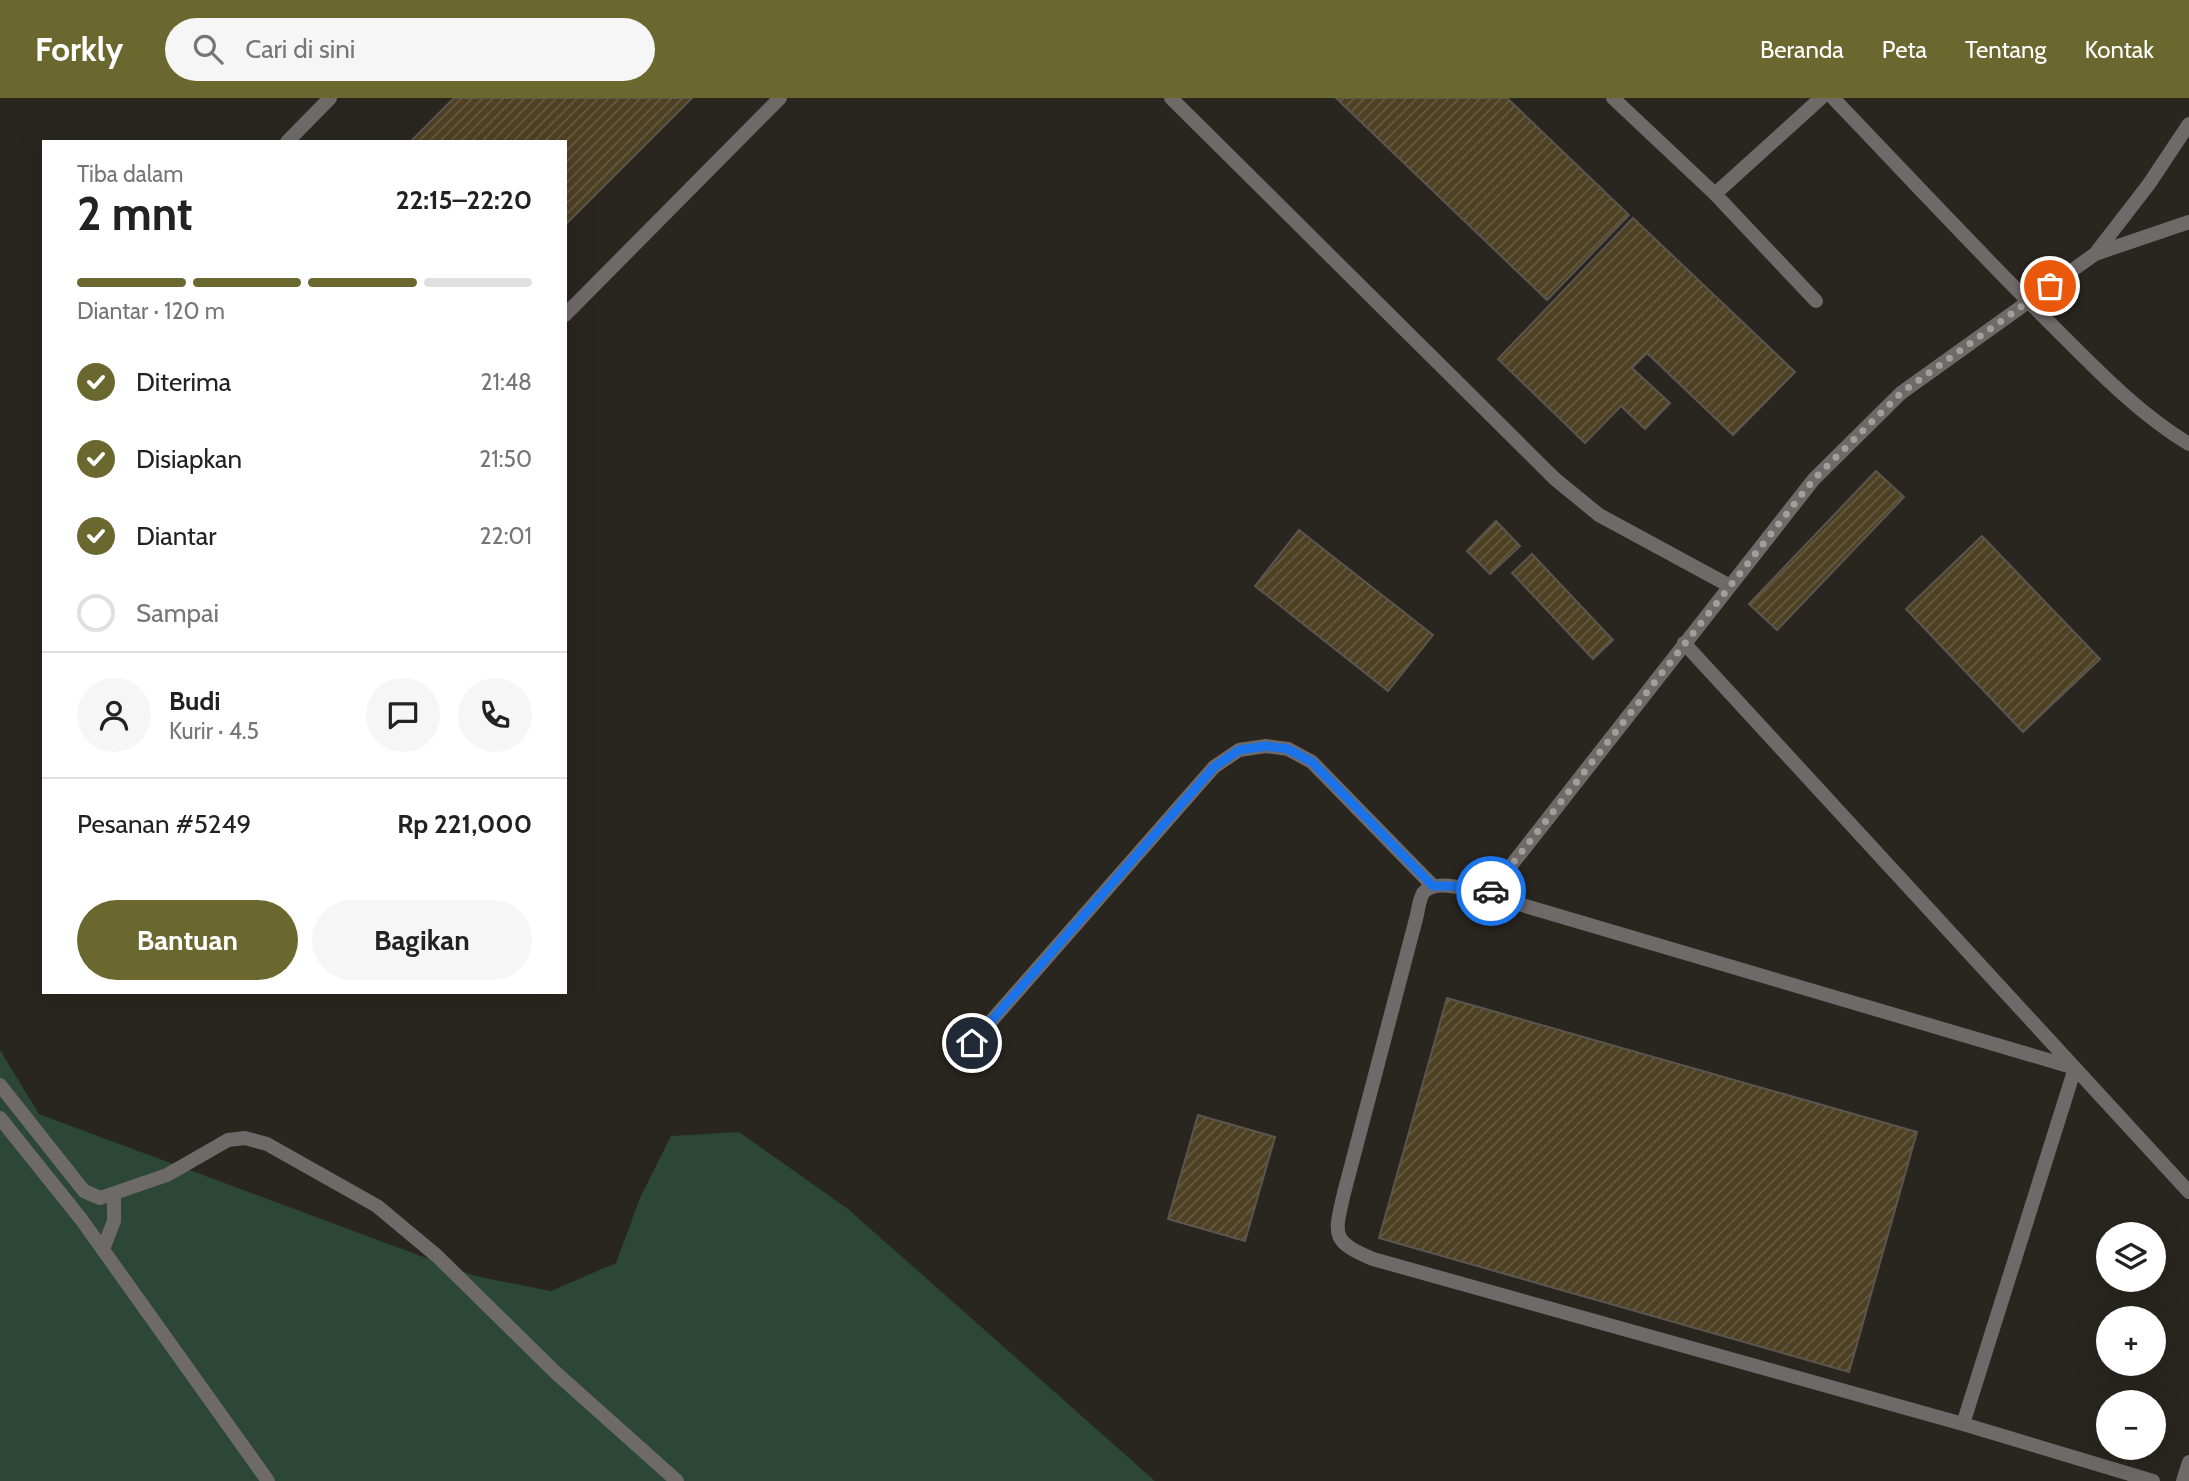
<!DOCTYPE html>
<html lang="id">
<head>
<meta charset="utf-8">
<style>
  body { margin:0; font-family:Cabin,sans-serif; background:#f6f6f6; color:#222; height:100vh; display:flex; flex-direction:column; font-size:26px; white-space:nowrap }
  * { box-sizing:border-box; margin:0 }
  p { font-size:23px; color:#767676 }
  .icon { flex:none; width:38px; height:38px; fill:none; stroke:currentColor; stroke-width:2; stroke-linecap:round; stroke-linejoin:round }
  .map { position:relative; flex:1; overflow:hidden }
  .details { position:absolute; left:42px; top:42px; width:525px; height:854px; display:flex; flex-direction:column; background:#fff; border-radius:0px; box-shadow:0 7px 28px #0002 }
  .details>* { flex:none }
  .tools { position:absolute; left:2096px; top:1124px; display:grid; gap:14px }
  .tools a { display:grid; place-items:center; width:70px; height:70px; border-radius:50%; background:#fff; box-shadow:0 7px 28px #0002; font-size:35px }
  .pin { position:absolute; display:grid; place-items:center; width:60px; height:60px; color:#fff; margin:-30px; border:4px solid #fff; border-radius:50%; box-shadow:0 2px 7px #0007 }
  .courier { position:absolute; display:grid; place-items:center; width:70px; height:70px; margin:-35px; border:5px solid #1a73e8; border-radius:50%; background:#fff; color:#222; box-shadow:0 2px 9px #0007 }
  .summary em { font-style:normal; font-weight:800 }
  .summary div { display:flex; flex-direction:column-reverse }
  .summary { display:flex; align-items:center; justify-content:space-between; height:119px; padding:0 35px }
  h1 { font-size:46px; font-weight:800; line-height:52px }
  .bar { display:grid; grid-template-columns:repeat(4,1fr); gap:10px 7px; align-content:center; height:84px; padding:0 35px }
  .bar i { height:9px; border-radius:5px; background:#e0e0e0 }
  .bar .current { background:#6b682f }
  .bar p { grid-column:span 4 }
  .line { display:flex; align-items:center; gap:18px; padding:0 35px; border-top:2px solid #e0e0e0 }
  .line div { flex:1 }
  .round { display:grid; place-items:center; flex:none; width:74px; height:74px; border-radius:37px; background:#f6f6f6 }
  ol { padding:0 35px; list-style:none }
  li { display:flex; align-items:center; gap:21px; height:77px }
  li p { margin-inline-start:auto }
  li .icon { padding:7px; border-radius:50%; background:#6b682f; color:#fff; stroke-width:4 }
  li:last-child { color:#767676 }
  li i { width:38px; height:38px; border:4px solid #e0e0e0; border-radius:50% }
  .primary-button { display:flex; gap:14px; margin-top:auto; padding:14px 35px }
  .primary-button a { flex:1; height:80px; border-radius:42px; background:#6b682f; color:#fff; font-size:28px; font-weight:800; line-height:80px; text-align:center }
  .primary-button a+a { background:#f6f6f6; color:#222 }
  header { display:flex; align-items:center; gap:42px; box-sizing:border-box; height:98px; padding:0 35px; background:#6b682f; color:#fff }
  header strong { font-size:33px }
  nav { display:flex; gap:38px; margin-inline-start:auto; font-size:24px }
  .search { width:490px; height:63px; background:#f6f6f6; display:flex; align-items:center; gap:18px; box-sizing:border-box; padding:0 24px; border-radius:38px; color:#767676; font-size:26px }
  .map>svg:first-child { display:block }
</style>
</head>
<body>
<header>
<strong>Forkly</strong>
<div class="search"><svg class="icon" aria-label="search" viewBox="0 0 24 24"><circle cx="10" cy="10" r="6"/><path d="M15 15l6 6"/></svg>Cari di sini</div>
<nav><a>Beranda</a><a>Peta</a><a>Tentang</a><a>Kontak</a></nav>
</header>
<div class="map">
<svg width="2189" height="1383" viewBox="0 0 2189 1383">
  <defs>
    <pattern id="building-hatch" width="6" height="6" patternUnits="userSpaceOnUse" patternTransform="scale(1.75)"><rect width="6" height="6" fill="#4e4023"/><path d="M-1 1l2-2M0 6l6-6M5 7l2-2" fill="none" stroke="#675b42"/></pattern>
  </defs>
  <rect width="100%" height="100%" fill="#29251f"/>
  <!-- green -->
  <path fill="#2c4637" d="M0,952L39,1016L475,1178L551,1193L616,1165L640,1100L671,1038L739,1034L848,1111L1155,1383H0Z"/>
  <!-- building -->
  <path fill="url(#building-hatch)" stroke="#5a564f" stroke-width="2" d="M454,0H692L565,127V44H410Z
    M1336,0H1507L1629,117L1547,202Z
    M1633,120L1795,274L1733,337L1647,255L1632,270L1670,305L1645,331L1621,308L1585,345L1498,261Z
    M1876,373L1904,399L1777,532L1749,506Z
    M1496,423L1520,448L1490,476L1467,453Z
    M1299,432L1433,537L1388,593L1255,488Z
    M1982,438L2100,561L2023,634L1906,511Z
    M1532,456L1613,542L1593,561L1512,475Z
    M1447,900L1917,1034L1849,1274L1379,1140Z
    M1198,1017L1275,1039L1245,1143L1168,1121Z"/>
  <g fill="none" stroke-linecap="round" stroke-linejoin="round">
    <!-- service -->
    <path stroke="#6f6a6a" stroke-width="14" d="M1171,0L1555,381L1599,417L1730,488
      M1613,0L1715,96L1816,203
      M1833,0C1907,77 1980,156 2056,231C2097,272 2139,316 2189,346
      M287,44L330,0
      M1715,96L1821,0
      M2095,156L2189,124
      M565,217L780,0
      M1684,545L2189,1094
      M1488,797L1814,381L1901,295L2095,156L2149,86L2189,26
      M972,945L1214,669L1239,652L1266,648L1288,651L1312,664L1433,788
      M2075,970L1488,797C1472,793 1435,779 1423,795C1420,800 1418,811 1417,817L1344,1095C1334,1138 1331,1143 1373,1161L1963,1326L2153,1383
      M0,987L84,1093L100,1100L167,1077L228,1042L245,1040L267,1046L377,1108L437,1158L555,1274L677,1383
      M0,1020L81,1121L268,1383
      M103,1151L114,1123V1096
      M1963,1326L2075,970
      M2183,1383L2189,1364"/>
  </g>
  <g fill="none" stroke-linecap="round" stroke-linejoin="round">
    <!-- done -->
    <path stroke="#a19f9a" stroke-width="7" stroke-dasharray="0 12.6" d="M1491,793L1814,381L1901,295L2050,188"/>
    <!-- route -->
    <path stroke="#1a73e8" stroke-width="9" d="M972,945L1214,669L1239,652L1266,648L1288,651L1312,664L1433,788H1453L1488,797L1491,793"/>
  </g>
</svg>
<div class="tools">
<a><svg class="icon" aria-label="layers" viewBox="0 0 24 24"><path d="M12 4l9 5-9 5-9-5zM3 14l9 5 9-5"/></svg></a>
<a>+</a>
<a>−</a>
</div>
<div class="pin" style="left:2050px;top:188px;background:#ea580c"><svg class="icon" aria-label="bag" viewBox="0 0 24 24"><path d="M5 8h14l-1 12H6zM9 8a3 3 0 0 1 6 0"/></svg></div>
<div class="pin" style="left:972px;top:945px;background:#1f2937"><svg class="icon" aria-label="home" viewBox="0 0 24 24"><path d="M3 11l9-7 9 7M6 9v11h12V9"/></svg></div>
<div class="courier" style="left:1491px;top:793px"><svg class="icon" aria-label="car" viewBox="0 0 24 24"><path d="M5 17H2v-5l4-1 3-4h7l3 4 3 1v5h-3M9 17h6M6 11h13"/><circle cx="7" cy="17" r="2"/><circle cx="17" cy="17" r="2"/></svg></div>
<section class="details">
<div class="summary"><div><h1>2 mnt</h1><p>Tiba dalam</p></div><em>22:15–22:20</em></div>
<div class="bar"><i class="current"></i><i class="current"></i><i class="current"></i><i></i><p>Diantar · 120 m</p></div>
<ol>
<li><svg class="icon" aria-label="check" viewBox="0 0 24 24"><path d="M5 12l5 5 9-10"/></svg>Diterima<p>21:48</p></li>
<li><svg class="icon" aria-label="check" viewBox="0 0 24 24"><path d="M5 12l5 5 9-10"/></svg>Disiapkan<p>21:50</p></li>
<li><svg class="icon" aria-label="check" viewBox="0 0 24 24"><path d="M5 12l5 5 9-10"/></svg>Diantar<p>22:01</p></li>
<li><i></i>Sampai</li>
</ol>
<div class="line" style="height:126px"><a class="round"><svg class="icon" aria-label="person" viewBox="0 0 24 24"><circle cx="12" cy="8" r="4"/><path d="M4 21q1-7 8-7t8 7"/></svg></a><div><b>Budi</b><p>Kurir · 4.5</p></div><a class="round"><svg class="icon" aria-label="chat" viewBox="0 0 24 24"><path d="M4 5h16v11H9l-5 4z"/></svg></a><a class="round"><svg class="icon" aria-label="phone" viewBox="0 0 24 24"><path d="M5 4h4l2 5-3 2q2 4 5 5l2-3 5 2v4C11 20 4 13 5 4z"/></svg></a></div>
<div class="line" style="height:91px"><div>Pesanan #5249</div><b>Rp 221,000</b></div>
<div class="primary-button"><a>Bantuan</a><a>Bagikan</a></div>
</section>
</div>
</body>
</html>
